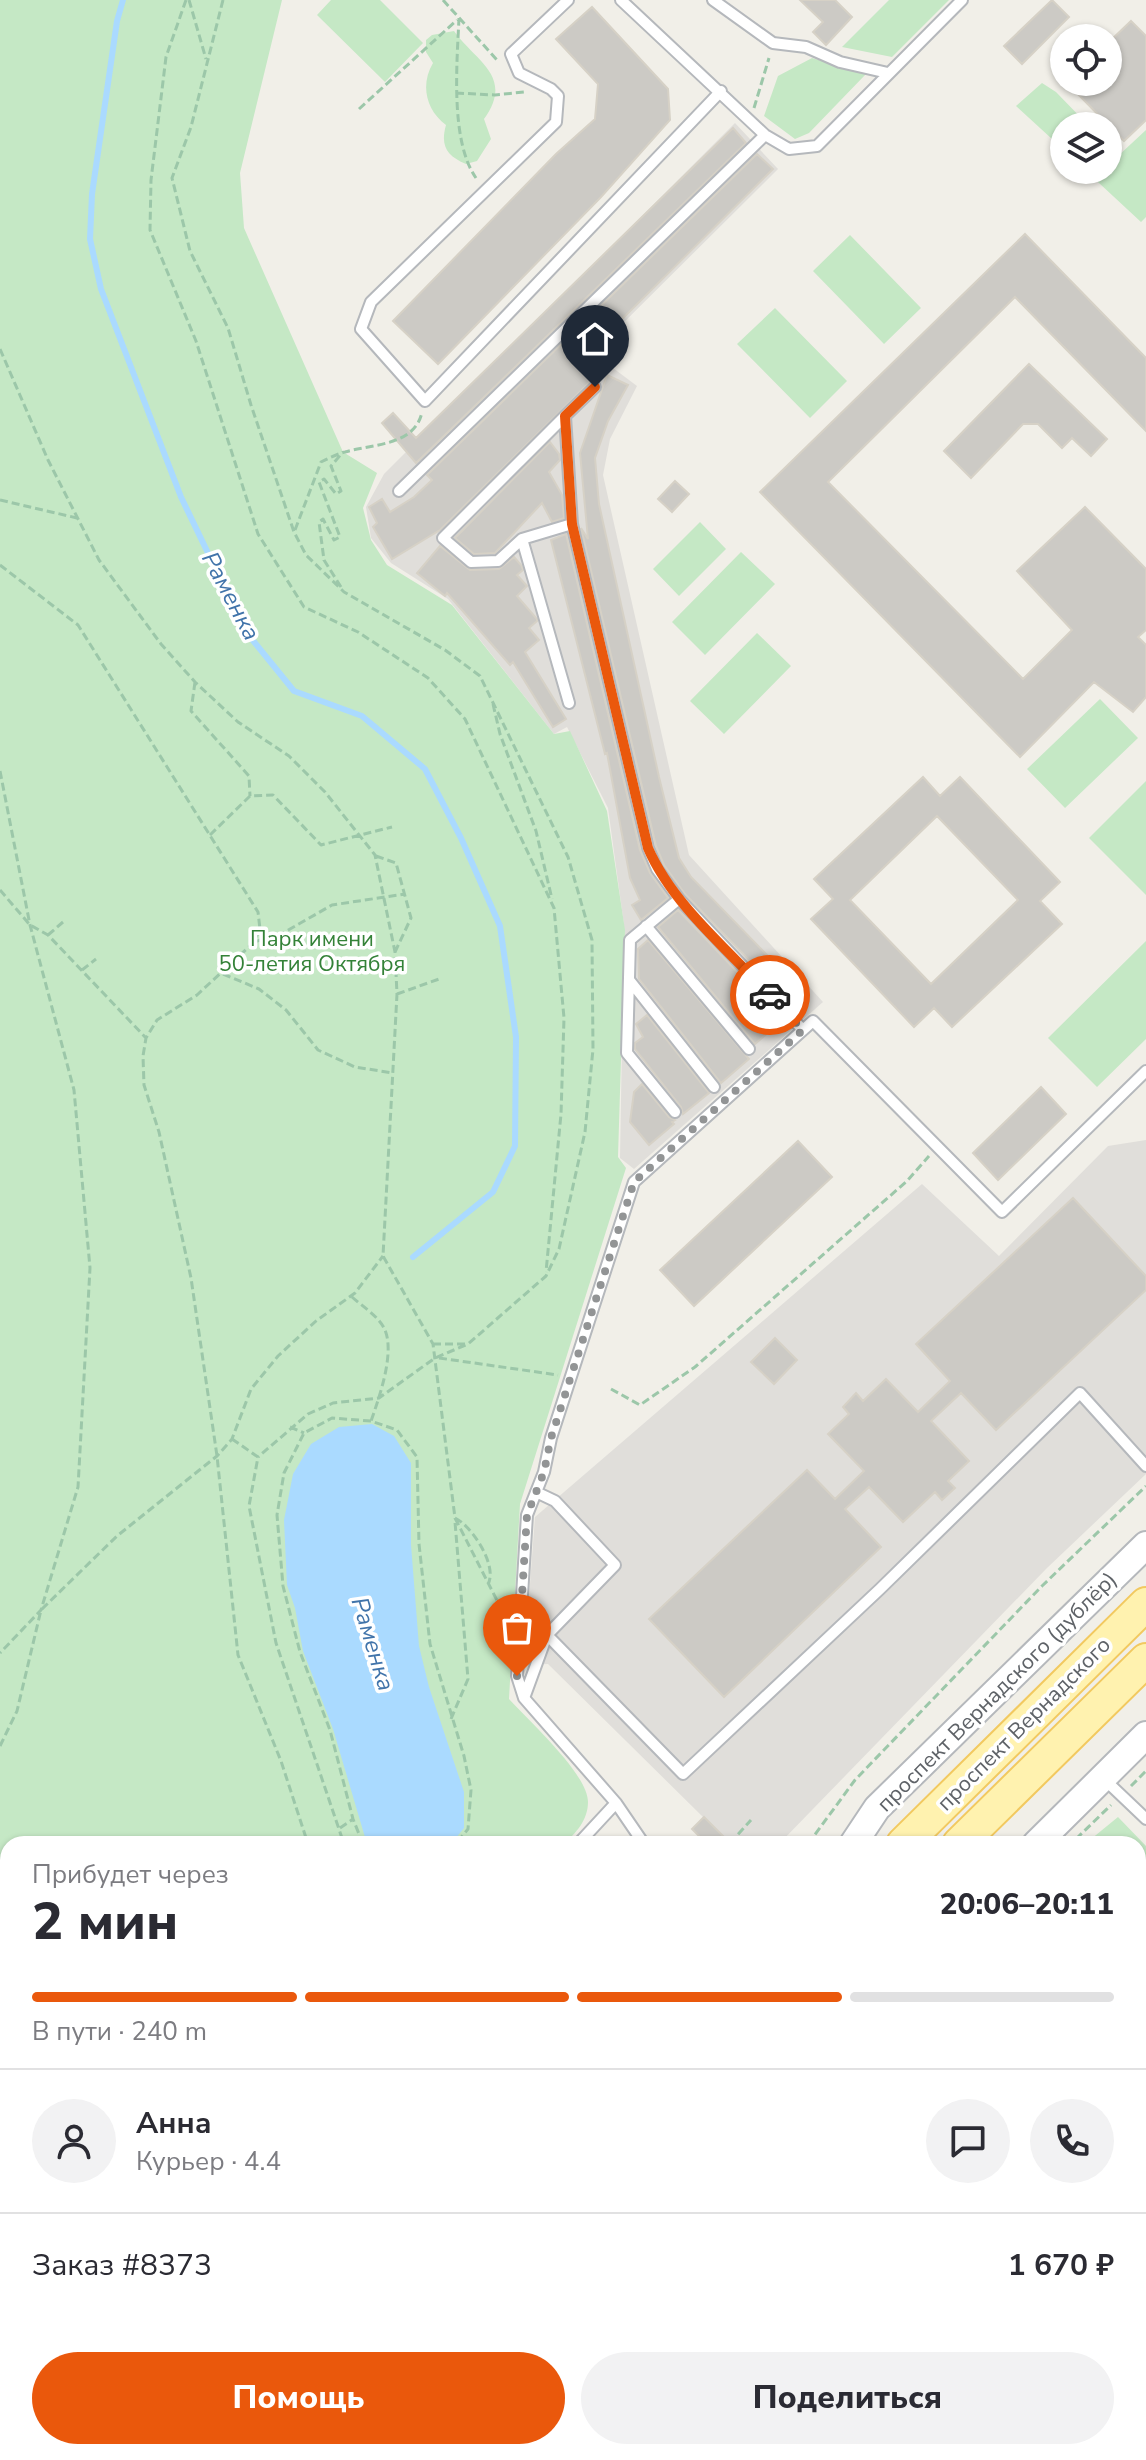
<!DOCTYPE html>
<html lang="ru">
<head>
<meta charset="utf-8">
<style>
  body { margin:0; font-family:"Nunito Sans",sans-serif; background:#f2f2f3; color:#2b2b33; height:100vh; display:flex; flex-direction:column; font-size:30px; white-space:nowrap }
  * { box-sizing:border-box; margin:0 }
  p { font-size:26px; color:#7c7c81 }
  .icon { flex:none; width:44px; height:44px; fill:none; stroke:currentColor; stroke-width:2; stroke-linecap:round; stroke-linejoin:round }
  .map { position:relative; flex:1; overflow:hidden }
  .details { position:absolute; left:0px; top:1836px; width:1146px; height:624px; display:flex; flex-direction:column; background:#fff; border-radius:24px 24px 0 0; box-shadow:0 2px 6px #0004 }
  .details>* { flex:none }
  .controls { position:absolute; left:1050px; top:24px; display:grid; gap:16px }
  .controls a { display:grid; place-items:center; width:72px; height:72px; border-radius:50%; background:#fff; box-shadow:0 2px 6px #0004; font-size:40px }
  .pin { position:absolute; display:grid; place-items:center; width:68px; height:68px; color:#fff; margin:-82px -34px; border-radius:50% 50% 50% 0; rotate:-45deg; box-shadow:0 0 8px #0007 }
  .pin .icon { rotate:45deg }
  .courier { position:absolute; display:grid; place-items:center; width:80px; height:80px; margin:-40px; border:6px solid #ea580c; border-radius:50%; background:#fff; color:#222; box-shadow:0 2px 10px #0007 }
  .overview em { font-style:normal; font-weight:800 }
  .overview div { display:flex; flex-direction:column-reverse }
  .overview { display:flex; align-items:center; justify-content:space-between; height:136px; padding:0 32px }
  h1 { font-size:52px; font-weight:800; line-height:60px }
  .bar { display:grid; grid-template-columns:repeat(4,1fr); gap:12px 8px; align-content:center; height:96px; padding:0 32px }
  .bar i { height:10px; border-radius:6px; background:#e1e1e2 }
  .bar .active { background:#ea580c }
  .bar p { grid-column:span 4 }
  .line { display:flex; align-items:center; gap:20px; padding:0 32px; border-top:2px solid #e1e1e2 }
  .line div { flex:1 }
  .round { display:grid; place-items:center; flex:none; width:84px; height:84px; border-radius:42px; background:#f2f2f3 }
  .primary-button { display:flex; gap:16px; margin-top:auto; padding:16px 32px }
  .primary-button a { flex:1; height:92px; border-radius:48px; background:#ea580c; color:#fff; font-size:32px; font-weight:800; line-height:92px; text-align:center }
  .primary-button a+a { background:#f2f2f3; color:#2b2b33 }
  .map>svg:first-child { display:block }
</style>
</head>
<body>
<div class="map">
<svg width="1146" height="2460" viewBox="0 0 1146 2460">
  <rect width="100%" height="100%" fill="#f1efe8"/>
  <!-- commercial -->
  <path fill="#fef7e0" d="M391,2452H598L606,2460H383Z"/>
  <!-- industrial -->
  <path fill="#e0deda" d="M735,123L778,169L593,353L637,386L610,439L603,475L689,855L823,1002L634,1169L620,1158L624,925L608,808L567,727L554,734L448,599L391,563L371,538L366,507L384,474Z
    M1146,1140V1474L1047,1568L779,1844H707L692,1829L703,1817L548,1664L524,1665L535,1517L922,1184L999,1256L1108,1146Z"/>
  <!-- green -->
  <path fill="#c5e8c5" d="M0,0H282L240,173L244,228L343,452L377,473L363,508L371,540L387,565L452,605L554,734L570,731L607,811L625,930L618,1157L626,1168L520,1504L509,1699C528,1720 588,1774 588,1802C588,1820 576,1833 564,1844H8V2376L0,2384Z
    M331,0H380L423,43L385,82L317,15Z
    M889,0H949L892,57L842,47Z
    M454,31C475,61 515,76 484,119L491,139L477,161L466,164C447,156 440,146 446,125C426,110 420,85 433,63L426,52V40L432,35Z
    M812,58L866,74L809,133L795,139L764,116L778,76Z
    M1042,83L1056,92L1089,126H1064V150L1016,106Z
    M1146,130V217L1141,222L1085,170H1108V146L1118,156Z
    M850,235L921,308L884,344L813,271Z
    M775,308L847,381L810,418L737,344Z
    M700,522L726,549L679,596L653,569Z
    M741,552L775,584L705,655L672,622Z
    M757,633L791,666L724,734L690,701Z
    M1100,699L1138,738L1065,808L1027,769Z
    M1146,781V895L1089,838Z
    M1146,941V1039L1097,1087L1048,1038Z
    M1118,1817L1146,1846V2038L1138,2031V1844H1085Z
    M766,2452H1018L1032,2460H759Z"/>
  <!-- water -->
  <path fill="#aadaff" d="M372,1424L394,1436L411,1463V1545L419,1646L429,1687L464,1792V1828L451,1844H367L333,1729L303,1651L295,1608L287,1585L284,1520L293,1474L311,1444L339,1427Z
    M807,2452H963L971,2460H799Z"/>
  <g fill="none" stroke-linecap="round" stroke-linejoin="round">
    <!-- stream -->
    <path stroke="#aadaff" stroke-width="6" d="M123,0L117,21L92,194L90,239L101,289L181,497L246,632L294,691L362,716L425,769L461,838L500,926L516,1037L515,1146L493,1192L413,1257"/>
  </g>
  <!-- building -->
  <path fill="#cccac5" stroke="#d6d1c6" stroke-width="2" fill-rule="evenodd" d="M800,0H835L852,17L826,45L813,32L823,22Z
    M1052,0L1069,17L1022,64L1004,46Z
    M592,7L668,89L670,120L601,197L438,364L393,321L556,154L595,119L598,84L556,39Z
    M1131,21L1146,36V120L1124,141L1066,82H1108V43Z
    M733,128L746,143L416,463L382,423L393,413L416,438Z
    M757,154L773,169L588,353L603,369L440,530L392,559L373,527L377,523L369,507L382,499L390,512L414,497L432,480L427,475Z
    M1025,234L1146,358V431L1015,297L828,482L1023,679L1072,630L1017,571L1085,507L1146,569V630L1138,637L1146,645V697L1133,712L1094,682L1020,757L760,492Z
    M1029,364L1107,439L1091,456L1072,438L1062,448L1038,424H1023L971,478L944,451Z
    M607,375L628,385L608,421L595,458L599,504L659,777L679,858L691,877L808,997L799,1011L685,894L664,865L656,846L581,528L588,539L580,453Z
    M550,442L559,454L560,460L549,472L562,495L564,518L552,522L542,503L495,553L474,554L455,538Z
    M675,481L689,494L672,512L658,499Z
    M566,534L640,850L650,873L668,898L641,920L632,905L640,900L630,878L607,753L605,754L551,540Z
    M440,546L470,570L499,569L514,557L521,565L523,570L517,575L527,586L517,596L537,619V621L529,628L539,640L525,652L566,719L553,727L513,662L510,665L447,593L445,596L417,573Z
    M923,777L940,796L960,777L1060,882L1040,901L1062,924L952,1027L934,1008L914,1027L811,919L833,899L814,879ZM937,816L1018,900L931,984L850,900Z
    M678,910L783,1020L755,1044L658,927Z
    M648,940L749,1059L721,1083L639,979L638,949Z
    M647,1015L709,1093L683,1114L681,1107L635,1049V1043L643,1037L636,1024Z
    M642,1084L669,1117L675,1120L672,1122L674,1124L649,1145L630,1122L634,1092Z
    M1041,1087L1066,1114L998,1180L973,1153Z
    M798,1141L832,1177L694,1306L660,1270Z
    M1073,1198L1146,1276V1290L996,1430L961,1393L931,1421L969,1461L948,1481L955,1488L942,1500L935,1492L903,1522L869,1487L845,1509L881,1547L724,1697L649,1619L807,1470L835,1499L864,1471L828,1434L849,1414L843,1407L856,1393L863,1401L886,1379L918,1412L950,1381L916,1344Z
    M775,1338L797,1360L774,1384L751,1362Z
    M704,1817L731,1844H707L692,1829Z"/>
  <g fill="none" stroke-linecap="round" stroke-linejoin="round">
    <defs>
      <path id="service" d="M568,0L511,54L519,73L551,89L558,96L556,122L371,302L361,329L425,401L721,91
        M621,0L765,135L789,149L817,146L962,0
        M713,0L773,43L806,47L840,62L888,73
        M565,416L595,387
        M399,491L765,135
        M522,539L498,561L471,562L443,538L565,416L572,524L648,848L657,869L679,899L803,1030
        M569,703L522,539L572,524
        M646,926L749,1049
        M630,981L714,1087
        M675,1112L627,1053L630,940L679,899
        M536,1492L555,1501L615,1565L547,1635
        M524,1698L547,1635L683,1774L880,1589L1080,1393L1146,1466
        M1104,1779L1146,1819
        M578,1844L616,1803
        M644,1844L616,1803L524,1698L517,1676L527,1515L544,1472L551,1438L634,1182L813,1021L1002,1212L1146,1071
        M627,2452L635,2460
        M998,2452L1006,2460
        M421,2460L429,2452
        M748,2460L755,2452"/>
      <path id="tertiary" d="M853,1844L877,1808L1146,1545
        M1036,1844L1146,1735
        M1138,2099L1146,2107
        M1138,2141L1146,2148"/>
      <path id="primary" d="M903,1844L1146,1604
        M959,1844L1146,1660
        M280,2460L288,2452
        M341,2460L349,2452"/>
    </defs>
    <!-- service casing -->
    <use href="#service" stroke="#b5b8bc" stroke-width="14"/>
    <!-- tertiary casing -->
    <use href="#tertiary" stroke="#b5b8bc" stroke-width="30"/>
    <!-- primary casing -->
    <use href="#primary" stroke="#f2c960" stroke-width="36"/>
    <!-- path -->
    <path stroke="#9cc7a9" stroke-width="3" stroke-dasharray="8 4" stroke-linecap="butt" d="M186,0L166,57L151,180L150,230L196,341L258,534L304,607L358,632L428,678L465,719L554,908L564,1018L561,1114L546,1272
      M189,0L206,59
      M223,0L191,127L172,178L190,251L228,328L251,405L294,532L306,555L344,592L445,650L480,676L568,857L592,940L593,1049L585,1132L559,1249L546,1276L468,1344L435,1358L379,1398L333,1403L308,1414L258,1457
      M443,0L497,60
      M459,18C457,63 450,141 476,178
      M456,93L495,95L524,92
      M754,108L769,58
      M359,109L457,20
      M0,349L48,460L99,560L161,644L195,682L238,722L289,756L325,792L375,855L395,952L397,994L383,1256L433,1344L455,1518L506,1618
      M0,500L77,518
      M295,530L321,462C329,458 337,454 345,452C372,444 415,446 422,412
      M0,565L78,625L258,912L260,929L253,943L197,995L157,1020L146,1038L143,1056L144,1085L159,1132L191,1278L217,1456L238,1655L281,1761L308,1844
      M341,587L324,560L319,522L323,519L334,540L340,537L319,482L324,479L336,494L341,491L331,466L343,452
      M195,682L191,711L249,776L250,796
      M493,704L500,734L536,831L552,899
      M0,771L30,925L74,1090L90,1268L78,1487L41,1610L0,1653
      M210,835L250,796L273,795L321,845L392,827
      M376,856L396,863L411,918L395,952
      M0,890L30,925L48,935L146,1038
      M48,935L63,922
      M254,942L283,933L332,905L405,894
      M82,970L96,959
      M223,974L259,989L286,1010L318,1050L355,1067L393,1073
      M397,994L442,978
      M352,1297C362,1306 378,1316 384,1328C396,1351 379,1398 371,1421
      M433,1344H465
      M439,1358L558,1375
      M611,1389L640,1405L695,1367L907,1181L929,1156
      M290,1427L304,1433
      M232,1439L258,1457L249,1506L276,1643L344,1844
      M455,1518C472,1526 498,1566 488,1584
      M451,1719L468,1679L455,1522
      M0,1746L17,1711L41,1610L117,1536L217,1456L232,1439L251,1389L278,1356L316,1321L355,1293L383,1256
      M1131,1786L1146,1771
      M340,1828L353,1819
      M1076,1839L1111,1805
      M699,1841L702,1844
      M730,1843L751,1820
      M363,1844L353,1819L330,1730L300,1652L283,1586L277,1515L284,1473L304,1433L332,1418L371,1421L397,1430L417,1457L419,1544L430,1644L464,1756L471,1790L468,1829L456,1844
      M808,1844L855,1780L1042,1586L1146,1486
      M1138,1923L1146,1922
      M1138,1950L1146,1927
      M1138,2006L1146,2001
      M1138,2042L1146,2050
      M1138,2174L1146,2181
      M0,2206L8,2196
      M0,2237L8,2240
      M0,2253L8,2263
      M0,2279L8,2271
      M0,2451L8,2443
      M450,2460L458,2452"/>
    <!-- service -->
    <use href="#service" stroke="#fff" stroke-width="10"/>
    <!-- tertiary -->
    <use href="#tertiary" stroke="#fff" stroke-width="26"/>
    <!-- primary -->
    <use href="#primary" stroke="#fff2af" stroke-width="32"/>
  </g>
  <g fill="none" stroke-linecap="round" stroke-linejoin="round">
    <!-- done -->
    <path stroke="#929495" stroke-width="8" stroke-dasharray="0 14.4" d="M517,1676L527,1515L544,1472L551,1438L634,1182L803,1030L770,995"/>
    <!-- route -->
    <path stroke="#ea580c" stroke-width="10" d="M595,387L565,416L572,524L648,848C672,904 729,951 770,995"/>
  </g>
  <g text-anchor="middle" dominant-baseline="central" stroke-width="7" stroke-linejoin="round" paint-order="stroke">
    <!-- park labels -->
    <g font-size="22" fill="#348238" stroke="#fff">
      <text x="312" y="939">Парк имени<tspan x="312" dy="25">50-летия Октября</tspan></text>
    </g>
    <!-- street labels -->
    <g font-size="22" fill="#5f6368" stroke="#fff">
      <text transform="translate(997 1692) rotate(-45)">проспект Вернадского (дублёр)</text>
      <text transform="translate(1024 1724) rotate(-45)">проспект Вернадского</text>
    </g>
    <!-- water labels -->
    <g font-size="24" font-style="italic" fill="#4174aa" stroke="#fff">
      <text transform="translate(231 596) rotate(62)">Раменка</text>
      <text transform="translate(373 1644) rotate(73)">Раменка</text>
    </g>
  </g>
</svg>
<div class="controls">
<a><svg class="icon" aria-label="locate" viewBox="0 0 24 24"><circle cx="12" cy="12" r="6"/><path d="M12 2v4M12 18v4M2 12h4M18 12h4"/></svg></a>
<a><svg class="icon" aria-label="layers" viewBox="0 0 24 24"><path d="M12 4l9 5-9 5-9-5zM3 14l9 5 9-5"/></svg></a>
</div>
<div class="pin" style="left:517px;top:1676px;background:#ea580c"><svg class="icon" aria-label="bag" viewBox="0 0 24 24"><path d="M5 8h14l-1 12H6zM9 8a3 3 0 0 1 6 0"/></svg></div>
<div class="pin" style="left:595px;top:387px;background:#1f2937"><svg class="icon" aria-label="home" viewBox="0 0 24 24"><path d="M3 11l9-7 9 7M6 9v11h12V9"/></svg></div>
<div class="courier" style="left:770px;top:995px"><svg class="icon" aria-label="car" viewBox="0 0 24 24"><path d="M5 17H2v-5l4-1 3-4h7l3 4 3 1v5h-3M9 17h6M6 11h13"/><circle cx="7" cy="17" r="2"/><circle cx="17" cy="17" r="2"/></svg></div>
<section class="details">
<div class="overview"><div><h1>2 мин</h1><p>Прибудет через</p></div><em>20:06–20:11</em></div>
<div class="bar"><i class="active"></i><i class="active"></i><i class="active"></i><i></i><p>В пути · 240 m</p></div>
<div class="line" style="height:144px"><a class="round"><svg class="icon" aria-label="person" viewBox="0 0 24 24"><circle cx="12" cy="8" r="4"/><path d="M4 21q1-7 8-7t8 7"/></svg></a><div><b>Анна</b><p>Курьер · 4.4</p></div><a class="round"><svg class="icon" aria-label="chat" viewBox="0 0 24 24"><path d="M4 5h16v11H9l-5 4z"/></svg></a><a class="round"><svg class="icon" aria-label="phone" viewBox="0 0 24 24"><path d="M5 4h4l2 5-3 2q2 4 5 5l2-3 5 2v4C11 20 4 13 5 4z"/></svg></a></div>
<div class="line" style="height:104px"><div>Заказ #8373</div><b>1 670 ₽</b></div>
<div class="primary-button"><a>Помощь</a><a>Поделиться</a></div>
</section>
</div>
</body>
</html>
